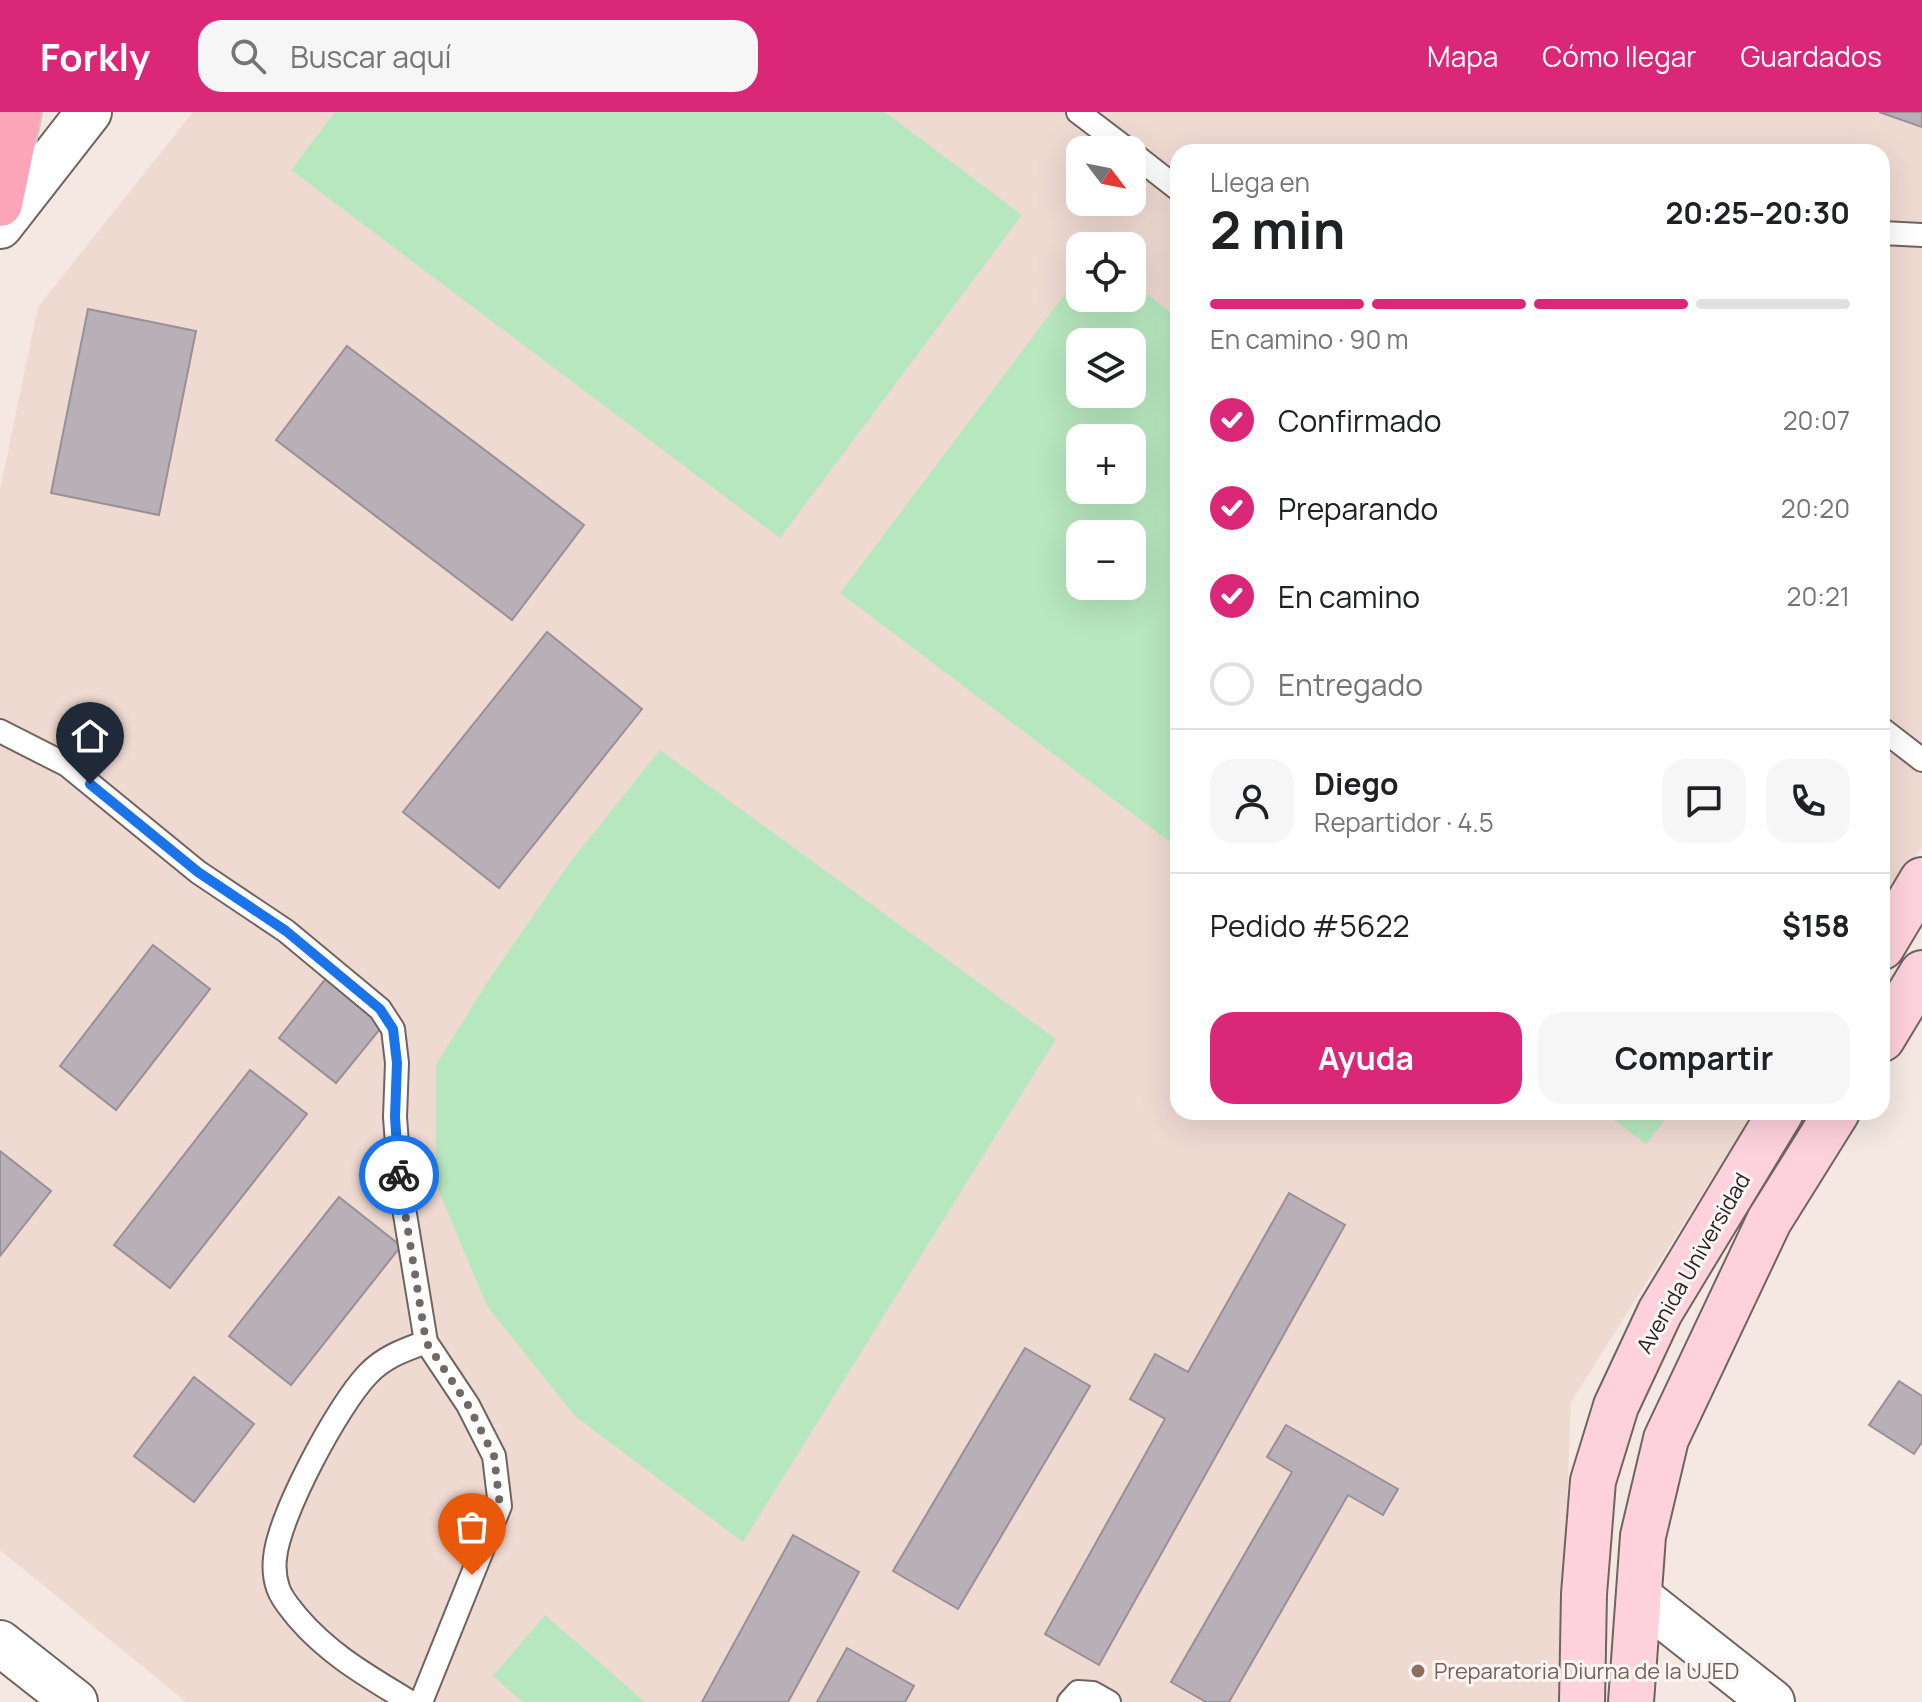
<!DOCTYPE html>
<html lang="es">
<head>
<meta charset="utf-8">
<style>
  body { margin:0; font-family:Manrope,sans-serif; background:#f6f6f6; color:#202124; height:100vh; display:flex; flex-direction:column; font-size:30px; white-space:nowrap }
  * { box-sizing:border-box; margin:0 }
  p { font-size:26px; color:#757577 }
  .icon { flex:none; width:44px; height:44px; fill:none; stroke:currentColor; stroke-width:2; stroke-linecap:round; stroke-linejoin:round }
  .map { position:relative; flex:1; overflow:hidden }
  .sheet { position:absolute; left:1170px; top:32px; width:720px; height:976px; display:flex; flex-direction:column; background:#fff; border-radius:24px; box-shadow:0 8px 32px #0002 }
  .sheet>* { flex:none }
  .needle { width:52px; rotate:122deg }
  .controls { position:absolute; left:1066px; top:24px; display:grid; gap:16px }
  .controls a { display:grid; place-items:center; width:80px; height:80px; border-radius:16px; background:#fff; box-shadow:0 8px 32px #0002; font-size:40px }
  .pin { position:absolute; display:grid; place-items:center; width:68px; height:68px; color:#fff; margin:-82px -34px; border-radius:50% 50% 50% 0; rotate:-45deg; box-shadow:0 0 8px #0007 }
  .pin .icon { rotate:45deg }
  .courier { position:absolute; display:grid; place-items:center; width:80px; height:80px; margin:-40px; border:6px solid #1a73e8; border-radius:50%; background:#fff; color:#222; box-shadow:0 2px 10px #0007 }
  .head em { font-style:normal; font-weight:700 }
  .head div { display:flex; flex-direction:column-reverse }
  .head { display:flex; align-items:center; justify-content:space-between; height:136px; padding:0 40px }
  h1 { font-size:52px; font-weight:700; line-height:60px }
  .bar { display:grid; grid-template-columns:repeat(4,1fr); gap:12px 8px; align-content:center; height:96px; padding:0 40px }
  .bar i { height:10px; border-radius:6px; background:#e0e0e0 }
  .bar .on { background:#db2777 }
  .bar p { grid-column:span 4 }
  .line { display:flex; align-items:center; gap:20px; padding:0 40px; border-top:2px solid #e0e0e0 }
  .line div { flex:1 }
  .round { display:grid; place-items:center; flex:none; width:84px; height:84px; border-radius:24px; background:#f6f6f6 }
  ol { padding:0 40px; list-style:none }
  li { display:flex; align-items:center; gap:24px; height:88px }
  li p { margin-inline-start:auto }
  li .icon { padding:8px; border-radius:50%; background:#db2777; color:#fff; stroke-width:4 }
  li:last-child { color:#757577 }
  li i { width:44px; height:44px; border:4px solid #e0e0e0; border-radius:50% }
  .cta { display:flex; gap:16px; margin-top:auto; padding:16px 40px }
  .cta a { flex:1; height:92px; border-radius:24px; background:#db2777; color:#fff; font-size:32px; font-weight:700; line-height:92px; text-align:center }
  .cta a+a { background:#f6f6f6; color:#202124 }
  header { display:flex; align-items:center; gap:48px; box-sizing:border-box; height:112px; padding:0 40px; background:#db2777; color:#fff }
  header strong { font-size:38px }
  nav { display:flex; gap:44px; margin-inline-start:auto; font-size:28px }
  .search { width:560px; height:72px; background:#f6f6f6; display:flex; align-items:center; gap:20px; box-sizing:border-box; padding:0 28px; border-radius:24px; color:#757577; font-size:30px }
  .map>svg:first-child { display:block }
</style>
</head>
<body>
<header>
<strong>Forkly</strong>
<div class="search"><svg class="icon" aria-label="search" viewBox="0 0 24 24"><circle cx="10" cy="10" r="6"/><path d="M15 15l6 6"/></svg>Buscar aquí</div>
<nav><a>Mapa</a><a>Cómo llegar</a><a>Guardados</a></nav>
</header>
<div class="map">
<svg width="1922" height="1590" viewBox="0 0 1922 1590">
  <rect width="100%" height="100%" fill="#f5e8e3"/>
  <!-- built -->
  <path fill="#efdad2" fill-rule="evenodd" d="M193,0H1922V735L1882,798V40H1178V1000H1754L1571,1290L1560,1590H186L0,1438V377L38,195ZM1080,38H1132V90H1080ZM1080,134H1132V186H1080ZM1080,230H1132V282H1080ZM1080,326H1132V378H1080ZM1080,422H1132V474H1080Z"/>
  <!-- grass -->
  <path fill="#b7e7be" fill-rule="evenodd" d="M335,0H885L1022,103L780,426L291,58Z
    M1080,162V186H1132V171L1178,206V736L840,481ZM1132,230V282H1080V230ZM1132,326V378H1080V326ZM1132,422V474H1080V422Z
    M660,638L1056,927L743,1430L575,1304L487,1194L436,1072V953L486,872L568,753Z
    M1604,1000H1671L1646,1032Z
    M545,1503L645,1590H523L493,1564Z"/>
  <!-- building -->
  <path fill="#b9afb6" stroke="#998f96" stroke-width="2" d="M1879,0H1922V15Z
    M88,197L196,219L159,403L51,381Z
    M347,234L584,413L512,508L276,328Z
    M547,520L642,597L499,776L403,700Z
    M153,833L210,877L116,998L60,954Z
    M327,865L385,911L336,971L279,926Z
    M250,958L307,1002L170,1176L114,1133Z
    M0,1039L51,1079L0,1144Z
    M1289,1081L1345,1113L1099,1553L1045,1522L1165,1307L1130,1287L1155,1242L1188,1260Z
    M339,1085L401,1134L291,1273L229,1224Z
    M1025,1236L1090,1274L958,1497L893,1459Z
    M194,1265L254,1312L194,1390L134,1344Z
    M1899,1269L1922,1284V1330L1914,1342L1869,1313Z
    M1286,1313L1398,1377L1383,1403L1348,1383L1229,1590H1206L1171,1570L1292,1360L1267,1345Z
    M793,1423L859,1460L788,1590H702Z
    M847,1536L914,1574L905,1590H817Z"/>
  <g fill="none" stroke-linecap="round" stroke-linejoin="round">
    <defs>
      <path id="lane" d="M1078,0L1128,38
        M1132,41L1178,77
        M1882,121L1922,123
        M1882,617L1922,648
        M0,619L67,653L198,760L286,819L380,897L393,917L397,951L395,1005L400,1072L426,1230L468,1293L494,1344L500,1394L421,1590
        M410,1590C368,1564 331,1544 298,1506C291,1497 282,1488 278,1476C275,1467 274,1455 275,1446C279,1403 338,1293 368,1262C384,1245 404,1238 426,1230
        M1069,1590L1078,1580L1093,1581L1109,1590"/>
      <path id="street" d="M0,114L89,0
        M1639,1485L1772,1590
        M0,1531L75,1590"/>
      <path id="secondary" d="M1882,835L1922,768
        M1882,927L1922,861
        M1582,1590L1584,1482L1593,1369L1616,1294L1660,1200L1781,1000
        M1631,1590L1643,1424L1666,1327L1769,1109L1837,1000"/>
      <path id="primary" d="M0,92L19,0"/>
    </defs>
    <!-- lane casing -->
    <use href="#lane" stroke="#6f6460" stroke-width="26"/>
    <!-- street casing -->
    <use href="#street" stroke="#6f6460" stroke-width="48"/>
    <!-- secondary casing -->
    <use href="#secondary" stroke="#6f6460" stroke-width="48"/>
    <!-- primary casing -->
    <use href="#primary" stroke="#cccaca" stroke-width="48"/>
    <!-- lane -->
    <use href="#lane" stroke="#fff" stroke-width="22"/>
    <!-- street -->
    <use href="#street" stroke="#fff" stroke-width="44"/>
    <!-- secondary -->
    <use href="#secondary" stroke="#fed2dc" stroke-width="44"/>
    <!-- primary -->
    <use href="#primary" stroke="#fca5b8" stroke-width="44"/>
  </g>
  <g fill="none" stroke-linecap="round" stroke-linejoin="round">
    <!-- done -->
    <path stroke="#706966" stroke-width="8" stroke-dasharray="0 14.4" d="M399,1063L426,1230L468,1293L494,1344L500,1394L472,1463"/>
    <!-- route -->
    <path stroke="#1a73e8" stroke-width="10" d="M90,672L198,760L286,819L380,897L393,917L397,951L395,1005L399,1063"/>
  </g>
  <!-- markers -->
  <circle fill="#8d6e63" stroke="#fef6f4" stroke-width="3" cx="1418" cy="1559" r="8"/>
  <g text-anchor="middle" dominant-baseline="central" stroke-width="6" stroke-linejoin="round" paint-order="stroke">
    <!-- street labels -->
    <g font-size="22" fill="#292422" stroke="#fef6f4">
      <text transform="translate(1693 1151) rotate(-60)">Avenida Universidad</text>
    </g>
    <!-- education labels -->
    <g font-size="22" fill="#785e54" stroke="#fef6f4" text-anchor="start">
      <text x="1434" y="1559">Preparatoria Diurna de la UJED</text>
    </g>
  </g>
</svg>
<div class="controls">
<a><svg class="needle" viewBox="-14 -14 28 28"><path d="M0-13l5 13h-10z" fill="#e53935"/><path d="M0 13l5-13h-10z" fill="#757577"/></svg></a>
<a><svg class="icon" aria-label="locate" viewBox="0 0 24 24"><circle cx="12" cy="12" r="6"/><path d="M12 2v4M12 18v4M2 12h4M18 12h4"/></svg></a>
<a><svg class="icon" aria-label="layers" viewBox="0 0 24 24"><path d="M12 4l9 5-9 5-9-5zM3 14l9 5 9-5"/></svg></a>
<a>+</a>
<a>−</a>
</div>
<div class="pin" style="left:472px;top:1463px;background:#ea580c"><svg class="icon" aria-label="bag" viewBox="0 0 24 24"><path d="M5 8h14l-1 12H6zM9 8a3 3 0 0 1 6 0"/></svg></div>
<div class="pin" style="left:90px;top:672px;background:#1f2937"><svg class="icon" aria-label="home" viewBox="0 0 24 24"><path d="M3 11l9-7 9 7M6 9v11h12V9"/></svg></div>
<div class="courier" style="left:399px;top:1063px"><svg class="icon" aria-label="bike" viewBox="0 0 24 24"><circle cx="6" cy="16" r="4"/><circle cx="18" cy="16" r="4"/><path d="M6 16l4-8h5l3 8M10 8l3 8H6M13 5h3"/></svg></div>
<section class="sheet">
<div class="head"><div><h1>2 min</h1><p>Llega en</p></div><em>20:25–20:30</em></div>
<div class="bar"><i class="on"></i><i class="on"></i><i class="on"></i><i></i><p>En camino · 90 m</p></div>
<ol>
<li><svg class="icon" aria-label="check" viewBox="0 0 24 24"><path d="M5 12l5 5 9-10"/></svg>Confirmado<p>20:07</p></li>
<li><svg class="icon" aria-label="check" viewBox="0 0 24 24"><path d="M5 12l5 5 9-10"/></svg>Preparando<p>20:20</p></li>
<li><svg class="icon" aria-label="check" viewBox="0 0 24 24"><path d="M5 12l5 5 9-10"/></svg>En camino<p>20:21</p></li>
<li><i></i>Entregado</li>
</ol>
<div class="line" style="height:144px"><a class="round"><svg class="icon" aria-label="person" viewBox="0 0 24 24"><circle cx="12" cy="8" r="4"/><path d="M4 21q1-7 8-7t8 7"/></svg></a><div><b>Diego</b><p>Repartidor · 4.5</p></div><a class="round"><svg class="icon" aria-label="chat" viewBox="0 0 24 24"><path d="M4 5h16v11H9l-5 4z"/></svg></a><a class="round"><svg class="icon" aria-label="phone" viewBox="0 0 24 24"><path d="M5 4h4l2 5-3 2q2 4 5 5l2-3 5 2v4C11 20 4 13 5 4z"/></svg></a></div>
<div class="line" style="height:104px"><div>Pedido #5622</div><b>$158</b></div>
<div class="cta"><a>Ayuda</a><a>Compartir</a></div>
</section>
</div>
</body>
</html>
